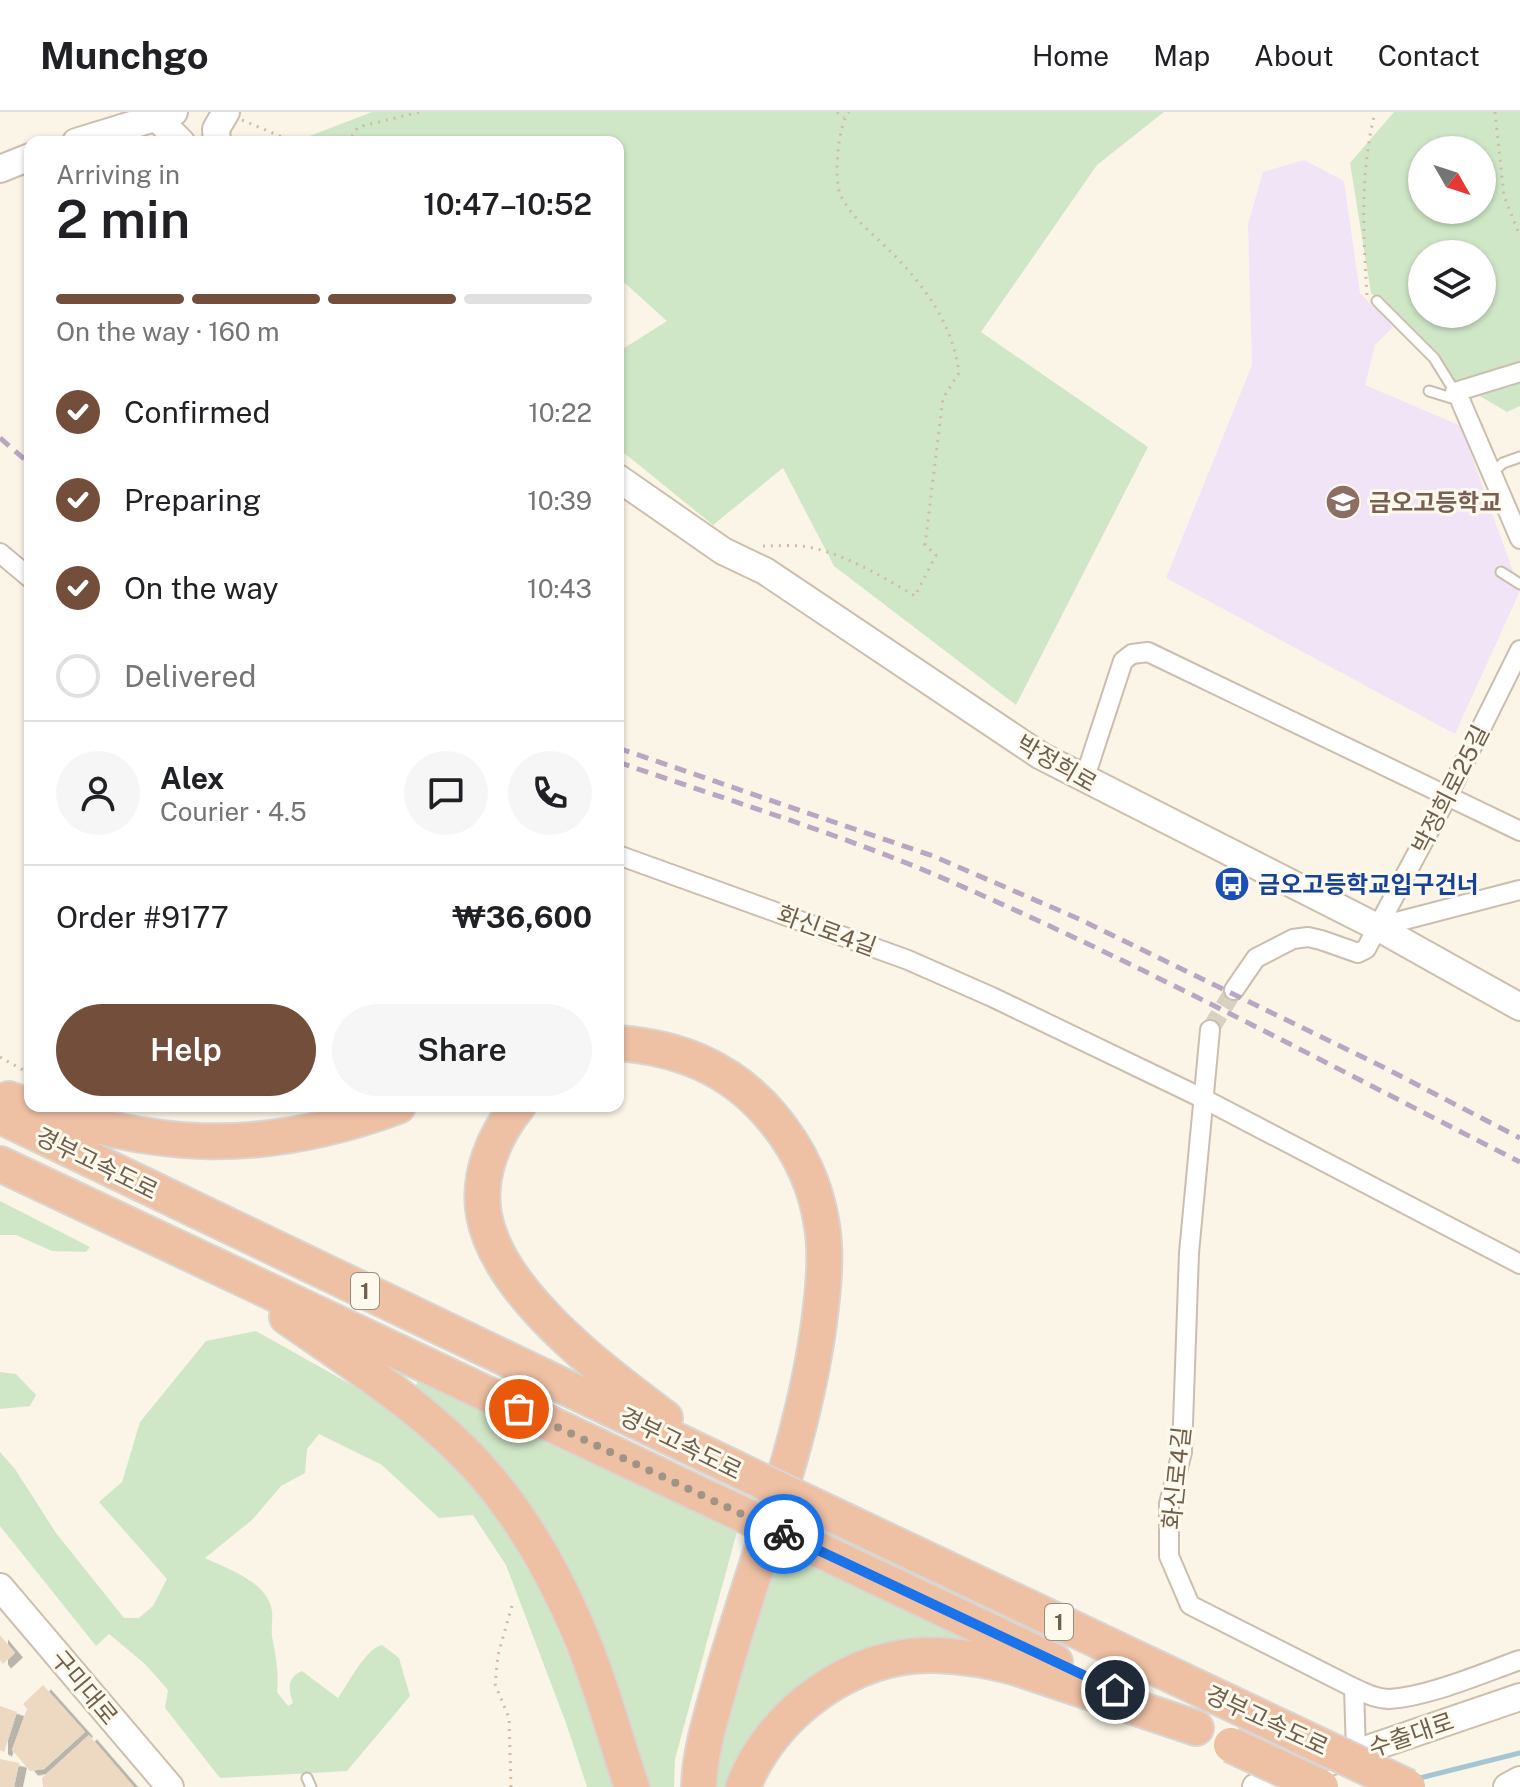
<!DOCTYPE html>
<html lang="en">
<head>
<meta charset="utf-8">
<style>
  body { margin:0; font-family:"Public Sans","Noto Sans KR",sans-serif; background:#f6f6f6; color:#202124; height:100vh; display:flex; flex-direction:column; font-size:30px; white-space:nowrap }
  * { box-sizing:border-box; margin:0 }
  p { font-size:26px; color:#757577 }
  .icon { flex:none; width:44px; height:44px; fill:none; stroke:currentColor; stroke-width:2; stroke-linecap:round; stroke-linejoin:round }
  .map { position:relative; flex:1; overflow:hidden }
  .sheet { position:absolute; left:24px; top:24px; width:600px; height:976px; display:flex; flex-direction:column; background:#fff; border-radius:16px; box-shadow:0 2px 6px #0004 }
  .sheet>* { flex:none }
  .needle { width:52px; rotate:129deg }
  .controls { position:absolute; left:1408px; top:24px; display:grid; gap:16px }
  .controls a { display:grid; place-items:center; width:88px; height:88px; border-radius:50%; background:#fff; box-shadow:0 2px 6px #0004; font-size:40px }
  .pin { position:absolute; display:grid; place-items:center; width:68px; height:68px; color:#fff; margin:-34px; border:4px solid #fff; border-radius:50%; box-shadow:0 2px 8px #0007 }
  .courier { position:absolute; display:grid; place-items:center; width:80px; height:80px; margin:-40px; border:6px solid #1a73e8; border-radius:50%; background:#fff; color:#222; box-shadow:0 2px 10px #0007 }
  .head em { font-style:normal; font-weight:600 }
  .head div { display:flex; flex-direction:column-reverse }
  .head { display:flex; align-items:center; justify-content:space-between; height:136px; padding:0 32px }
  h1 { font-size:52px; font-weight:600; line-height:60px }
  .bar { display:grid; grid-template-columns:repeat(4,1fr); gap:12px 8px; align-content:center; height:96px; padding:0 32px }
  .bar i { height:10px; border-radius:6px; background:#e0e0e0 }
  .bar .selected { background:#734e3b }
  .bar p { grid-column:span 4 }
  .line { display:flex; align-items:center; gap:20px; padding:0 32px; border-top:2px solid #e0e0e0 }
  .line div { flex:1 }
  .round { display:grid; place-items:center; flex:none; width:84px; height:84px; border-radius:42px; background:#f6f6f6 }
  ol { padding:0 32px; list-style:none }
  li { display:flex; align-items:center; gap:24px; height:88px }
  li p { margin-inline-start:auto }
  li .icon { padding:8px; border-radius:50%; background:#734e3b; color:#fff; stroke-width:4 }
  li:last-child { color:#757577 }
  li i { width:44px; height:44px; border:4px solid #e0e0e0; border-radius:50% }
  .primary-button { display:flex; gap:16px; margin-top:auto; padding:16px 32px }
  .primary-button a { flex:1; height:92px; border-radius:48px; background:#734e3b; color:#fff; font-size:32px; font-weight:600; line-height:92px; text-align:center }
  .primary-button a+a { background:#f6f6f6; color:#202124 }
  header { display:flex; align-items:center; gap:48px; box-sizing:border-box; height:112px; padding:0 40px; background:#fff; border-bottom:2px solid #e0e0e0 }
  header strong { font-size:38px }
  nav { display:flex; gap:44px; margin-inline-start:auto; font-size:28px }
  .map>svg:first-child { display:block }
</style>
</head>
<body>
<header>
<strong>Munchgo</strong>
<nav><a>Home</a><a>Map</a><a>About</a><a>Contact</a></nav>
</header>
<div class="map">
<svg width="1520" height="1675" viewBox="0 0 1520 1675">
  <defs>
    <filter id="shadow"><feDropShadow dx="8" dy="4.5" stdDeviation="0" flood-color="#0004"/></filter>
  </defs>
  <rect width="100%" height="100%" fill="#faf5e7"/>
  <!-- education -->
  <path fill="#f2e4f7" d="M1304,48L1344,69L1360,181L1393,215L1375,233L1365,273L1461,314L1520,479L1455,622L1166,466L1252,253L1248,112L1263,60Z"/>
  <!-- green -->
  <path fill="#d0e7c7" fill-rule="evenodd" d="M372,0H1164L1097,53L981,220L1148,335L1016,593L834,454L783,356L713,413L618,336V240L667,209L618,165V30H294Z
    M1394,0H1520V294L1507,300L1456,270L1371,181L1350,51ZM1422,38H1482V98H1422ZM1422,142H1482V202H1422Z
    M0,1089L90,1135L86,1140L52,1139L16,1123H0Z
    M256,1219L391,1295L458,1350L488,1392L540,1476L623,1675H587L566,1611L506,1453L473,1403L439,1406L382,1353L319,1322L307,1337L305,1361L281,1374L252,1408L205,1446C228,1457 268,1470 272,1499C273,1507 271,1516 272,1524C276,1546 279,1558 277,1580L288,1594L293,1591C288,1577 287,1565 302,1559L338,1586C348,1572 366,1536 382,1533L399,1546L410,1584L347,1659L220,1666L165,1596L168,1578L145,1552L109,1522L96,1534L0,1414V1340L15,1357L56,1421L124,1506H139L153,1494L167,1467L99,1390L122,1370L140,1310L206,1229Z
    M0,1260L16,1262L36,1283L30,1294L0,1297Z
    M420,1264L738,1416L675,1647L674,1675H643L609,1559L411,1285Z
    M781,1434L971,1524L968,1535L858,1546L731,1675H712L716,1635Z"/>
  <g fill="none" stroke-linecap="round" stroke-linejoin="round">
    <!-- stream -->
    <path stroke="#a4c6d3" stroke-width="5" d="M1416,1667L1520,1641"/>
  </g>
  <!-- building -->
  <path fill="#edd8c1" filter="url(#shadow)" d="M0,1523L15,1541L3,1552L0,1548Z
    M43,1573L85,1620L44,1657L30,1659L12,1638L27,1597L23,1592Z
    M0,1594L17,1600L4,1640L0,1638Z
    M89,1623L134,1675H43L42,1666Z
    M0,1647L19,1651L14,1675H0Z"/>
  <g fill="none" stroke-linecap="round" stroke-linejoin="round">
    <!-- street-tunnel -->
    <path stroke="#d8d0c1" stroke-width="18" stroke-dasharray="18 9" stroke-linecap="butt" d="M1210,918L1234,878"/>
    <defs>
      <path id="lane" d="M1377,189L1434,246L1455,280
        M1429,279L1458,288
        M1492,361L1503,351L1520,345
        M1501,460L1520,472
        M307,1666L311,1675"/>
      <path id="street" d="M1455,280L1520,260
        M1461,290L1520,427
        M0,441L30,466
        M1084,668L1123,549L1132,542L1148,540L1520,719
        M618,743L908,848L992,885L1204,987L1520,1152
        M1377,815L1520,778
        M1234,878L1256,846L1293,827L1308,825L1321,828L1358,841L1366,837L1447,685L1520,538
        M1210,918L1189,1141L1182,1340L1169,1392V1444L1190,1493L1354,1576L1356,1641
        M1354,1576C1365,1581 1376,1587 1389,1587C1428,1585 1483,1561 1520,1548"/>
      <path id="secondary" d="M151,0L181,30
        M76,30L174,0
        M217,30L216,17L226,0
        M0,57L30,45
        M618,366L723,439L765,459L1041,644L1377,815L1520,895
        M0,1475L170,1675
        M1256,1675L1520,1585
        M1507,1675L1520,1668"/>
      <path id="highway" d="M618,931C680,936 731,956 772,1005C798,1036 816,1073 822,1114C827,1145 823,1180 819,1211C803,1332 756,1446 723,1562C713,1599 700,1637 699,1675
        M9,987C148,1038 258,1046 398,994
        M518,994C494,1023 477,1064 484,1103C498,1182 605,1261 665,1306
        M0,1004L730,1354
        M0,1052L716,1390
        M287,1205C356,1253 431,1300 486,1364C525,1410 556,1465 579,1520C601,1570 614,1624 632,1675
        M833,1403L1285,1617
        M817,1437L1055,1550
        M743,1675C771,1601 854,1540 935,1543C961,1544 988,1548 1014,1555L1196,1616"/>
    </defs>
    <!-- lane casing -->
    <use href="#lane" stroke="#cbbeae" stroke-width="13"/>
    <!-- street casing -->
    <use href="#street" stroke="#cbbeae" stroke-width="22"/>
    <!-- secondary casing -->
    <use href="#secondary" stroke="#cdbfac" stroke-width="30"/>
    <!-- highway casing -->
    <use href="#highway" stroke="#dad5d1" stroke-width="38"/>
    <!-- path -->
    <path stroke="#d2bba4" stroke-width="3" stroke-dasharray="2 6" stroke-linecap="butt" d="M837,0L844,5
      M1495,0L1504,84L1520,124
      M242,8L294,30
      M320,30L352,24L358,15L420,0
      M1367,183C1363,121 1360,61 1375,0
      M763,434C779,434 796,432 813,436C848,444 883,465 915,484L936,443L925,433L943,286L959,261C953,211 922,170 886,135C870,120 851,104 841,84C833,70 838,11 849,0
      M0,945L30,962
      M511,1675L509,1606L495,1572L498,1543L513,1490"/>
    <!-- lane -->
    <use href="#lane" stroke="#fff" stroke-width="9"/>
    <!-- street -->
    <use href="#street" stroke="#fff" stroke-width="18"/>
    <!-- secondary -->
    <use href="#secondary" stroke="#fff" stroke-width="26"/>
    <!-- highway -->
    <use href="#highway" stroke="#eec0a4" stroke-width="34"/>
    <!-- rail -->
    <path stroke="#b9a6c3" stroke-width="5" stroke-dasharray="12 8" stroke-linecap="butt" d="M0,326L30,352
      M618,636L933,744L1079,807L1383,955L1520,1026
      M618,650C724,687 834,720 938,764C1136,849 1327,952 1520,1050"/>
    <defs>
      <path id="highway-bridge" d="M730,1354L833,1403
        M716,1390L817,1437
        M1285,1617L1408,1675
        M1231,1633L1321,1675"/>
    </defs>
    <!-- highway-bridge casing -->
    <use href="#highway-bridge" stroke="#dad5d1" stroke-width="38" stroke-linecap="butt"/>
    <!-- highway-bridge -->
    <use href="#highway-bridge" stroke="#eec0a4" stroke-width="34"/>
  </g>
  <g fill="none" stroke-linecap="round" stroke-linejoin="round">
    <!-- done -->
    <path stroke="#a19484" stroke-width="8" stroke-dasharray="0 14.4" d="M519,1297L784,1422"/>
    <!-- route -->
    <path stroke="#1a73e8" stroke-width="10" d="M784,1422L1115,1578"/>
  </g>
  <!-- icons -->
  <defs>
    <symbol id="school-disc" viewBox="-11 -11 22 22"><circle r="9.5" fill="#8d6e63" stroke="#fdf9ed"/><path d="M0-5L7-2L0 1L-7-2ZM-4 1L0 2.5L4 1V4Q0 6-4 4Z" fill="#fff"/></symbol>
    <symbol id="bus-disc" viewBox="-11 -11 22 22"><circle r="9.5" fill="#1a4fb4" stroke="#fdf9ed"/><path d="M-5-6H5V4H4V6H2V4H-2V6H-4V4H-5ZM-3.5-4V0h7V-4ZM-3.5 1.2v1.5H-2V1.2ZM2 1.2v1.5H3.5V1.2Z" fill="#fff"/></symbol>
  </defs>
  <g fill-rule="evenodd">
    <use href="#school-disc" x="1323" y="370" width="40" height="40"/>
    <use href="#bus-disc" x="1212" y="752" width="40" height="40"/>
  </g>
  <g text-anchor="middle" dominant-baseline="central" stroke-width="6" stroke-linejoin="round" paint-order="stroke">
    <!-- shield labels -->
    <g fill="#fdf9ed" stroke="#9b8d7e" stroke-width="2">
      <rect x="351" y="1161" width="28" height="36" rx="6"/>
      <rect x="1045" y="1492" width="28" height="36" rx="6"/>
    </g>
    <g font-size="22" font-weight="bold" fill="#715f4e">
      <text x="365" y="1179">1</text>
      <text x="1059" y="1510">1</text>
    </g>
    <!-- education labels -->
    <g font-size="24" font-weight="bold" fill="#785e54" stroke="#fdf9ed" text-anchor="start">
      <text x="1369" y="390">금오고등학교</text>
    </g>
    <!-- street labels -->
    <g font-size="24" fill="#715f4e" stroke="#fdf9ed">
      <text transform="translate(1057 651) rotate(30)">박정희로</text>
      <text transform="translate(1450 677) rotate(-63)">박정희로25길</text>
      <text transform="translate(827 818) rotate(20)">화신로4길</text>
      <text transform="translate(97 1051) rotate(26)">경부고속도로</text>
      <text transform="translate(681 1331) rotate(26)">경부고속도로</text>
      <text transform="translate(1176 1366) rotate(-84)">화신로4길</text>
      <text transform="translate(85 1575) rotate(50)">구미대로</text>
      <text transform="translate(1267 1608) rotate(25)">경부고속도로</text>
      <text transform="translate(1411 1622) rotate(-19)">수출대로</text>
    </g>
    <!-- transit labels -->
    <g font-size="24" font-weight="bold" fill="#164399" stroke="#fdf9ed" text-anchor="start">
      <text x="1258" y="772">금오고등학교입구건너</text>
    </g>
  </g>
</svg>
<div class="controls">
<a><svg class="needle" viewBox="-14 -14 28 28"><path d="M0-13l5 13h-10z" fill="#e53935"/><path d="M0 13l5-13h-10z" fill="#757577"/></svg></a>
<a><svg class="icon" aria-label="layers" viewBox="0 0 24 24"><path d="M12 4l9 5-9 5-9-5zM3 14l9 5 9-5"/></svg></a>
</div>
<div class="pin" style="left:519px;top:1297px;background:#ea580c"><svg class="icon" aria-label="bag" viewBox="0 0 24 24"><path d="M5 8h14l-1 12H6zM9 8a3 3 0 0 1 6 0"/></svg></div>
<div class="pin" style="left:1115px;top:1578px;background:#1f2937"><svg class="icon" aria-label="home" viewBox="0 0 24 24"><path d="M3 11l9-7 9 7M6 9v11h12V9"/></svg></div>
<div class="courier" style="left:784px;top:1422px"><svg class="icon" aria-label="bike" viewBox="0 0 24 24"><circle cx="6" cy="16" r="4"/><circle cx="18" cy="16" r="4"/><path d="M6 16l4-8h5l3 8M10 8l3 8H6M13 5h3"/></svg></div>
<section class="sheet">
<div class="head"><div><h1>2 min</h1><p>Arriving in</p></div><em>10:47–10:52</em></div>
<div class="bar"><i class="selected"></i><i class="selected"></i><i class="selected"></i><i></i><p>On the way · 160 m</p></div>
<ol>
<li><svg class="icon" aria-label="check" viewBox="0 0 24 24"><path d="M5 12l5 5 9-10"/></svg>Confirmed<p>10:22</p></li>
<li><svg class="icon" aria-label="check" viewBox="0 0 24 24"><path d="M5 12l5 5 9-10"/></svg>Preparing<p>10:39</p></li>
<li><svg class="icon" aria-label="check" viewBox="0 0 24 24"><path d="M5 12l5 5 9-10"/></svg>On the way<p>10:43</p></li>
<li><i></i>Delivered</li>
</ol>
<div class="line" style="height:144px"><a class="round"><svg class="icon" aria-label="person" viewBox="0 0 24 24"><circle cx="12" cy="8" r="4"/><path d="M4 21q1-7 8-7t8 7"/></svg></a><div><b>Alex</b><p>Courier · 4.5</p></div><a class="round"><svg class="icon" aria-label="chat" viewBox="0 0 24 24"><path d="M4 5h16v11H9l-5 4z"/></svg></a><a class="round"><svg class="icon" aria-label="phone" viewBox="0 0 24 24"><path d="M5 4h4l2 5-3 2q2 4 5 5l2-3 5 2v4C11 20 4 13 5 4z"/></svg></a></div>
<div class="line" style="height:104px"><div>Order #9177</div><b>₩36,600</b></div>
<div class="primary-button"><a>Help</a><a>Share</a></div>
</section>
</div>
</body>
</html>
